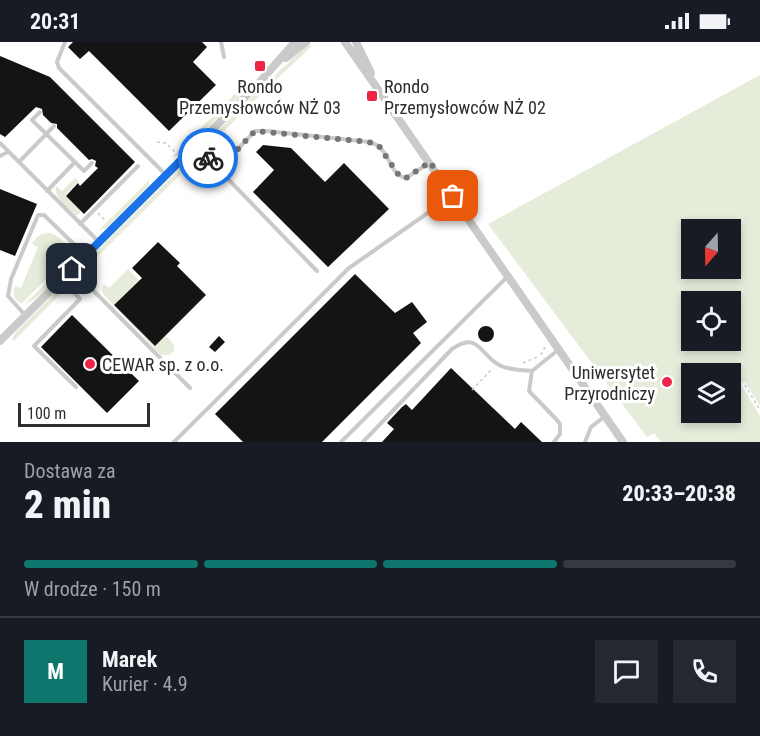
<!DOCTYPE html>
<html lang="pl">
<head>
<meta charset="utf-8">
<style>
  body { margin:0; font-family:"Roboto Condensed",sans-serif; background:#242831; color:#f1f3f6; height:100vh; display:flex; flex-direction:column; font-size:22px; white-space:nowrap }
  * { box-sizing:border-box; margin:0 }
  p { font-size:20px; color:#9ea1a6 }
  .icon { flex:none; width:33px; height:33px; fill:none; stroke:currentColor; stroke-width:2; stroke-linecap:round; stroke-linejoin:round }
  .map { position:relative; height:400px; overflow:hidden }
  .side { display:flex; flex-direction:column; background:#171b24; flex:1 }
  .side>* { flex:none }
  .needle { width:39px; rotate:200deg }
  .tools { position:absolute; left:681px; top:177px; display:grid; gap:12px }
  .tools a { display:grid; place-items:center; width:60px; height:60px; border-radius:0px; background:#171b24; box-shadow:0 3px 9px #0003; font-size:30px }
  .scale { position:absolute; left:18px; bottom:15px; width:132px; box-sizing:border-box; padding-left:6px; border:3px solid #2d2d2d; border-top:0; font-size:16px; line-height:21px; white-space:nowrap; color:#2d2d2d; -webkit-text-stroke:4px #fff; paint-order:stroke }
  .pin { position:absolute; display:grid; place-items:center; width:51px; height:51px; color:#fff; margin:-26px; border-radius:12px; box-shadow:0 3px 9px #0006 }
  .courier { position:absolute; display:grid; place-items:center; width:60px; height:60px; margin:-30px; border:4px solid #1a73e8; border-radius:50%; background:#fff; color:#222; box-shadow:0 2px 8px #0007 }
  .headline em { font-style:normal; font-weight:800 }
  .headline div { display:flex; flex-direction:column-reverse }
  .headline { display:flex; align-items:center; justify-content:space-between; height:102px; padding:0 24px }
  h1 { font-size:39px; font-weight:800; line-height:45px }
  .bar { display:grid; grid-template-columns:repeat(4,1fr); gap:9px 6px; align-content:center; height:72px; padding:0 24px }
  .bar i { height:8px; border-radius:4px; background:#363941 }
  .bar .on { background:#0f766e }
  .bar p { grid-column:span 4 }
  .line { display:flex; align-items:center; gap:15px; padding:0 24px; border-top:2px solid #363941 }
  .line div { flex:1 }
  .round { display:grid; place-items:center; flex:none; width:63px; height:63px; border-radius:0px; background:#242831 }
  .status { display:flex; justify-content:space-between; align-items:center; height:42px; padding:0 30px; background:#171b24; direction:ltr }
  .status svg { height:16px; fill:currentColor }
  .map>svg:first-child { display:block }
</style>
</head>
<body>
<div class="status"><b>20:31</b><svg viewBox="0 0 49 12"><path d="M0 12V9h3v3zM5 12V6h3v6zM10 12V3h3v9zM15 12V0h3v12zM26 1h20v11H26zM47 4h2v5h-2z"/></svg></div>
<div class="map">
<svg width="760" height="400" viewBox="0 0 760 400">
  <rect width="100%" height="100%" fill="#fff"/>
  <!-- green -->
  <path fill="#e5ecda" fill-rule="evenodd" d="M310,1L311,5L265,48L264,45L266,41Z
    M760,33V364L745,340L741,342L760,374V400H661L654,391L647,395L488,182ZM692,188H730V226H692ZM692,260H730V298H692ZM692,332H730V370H692Z
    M245,42L241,52L179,114L172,115Z
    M257,53L259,54L207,106L208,99L253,54Z
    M191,116H197L85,227L87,219Z
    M75,136L79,139L65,153L81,169L77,174C69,166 53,156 56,144L62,149Z
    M149,138V144L108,185L98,189Z
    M50,191C58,193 66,202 71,209V213L22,261C14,259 12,251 15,244L21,246L38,205L32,202C36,194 41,191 50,191Z
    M72,215C69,227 37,259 25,262Z
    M128,227L139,238L114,263L155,304L166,294L174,303V308L170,313H161L103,252L102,246L104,242L109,246Z
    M60,248H64L14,299L12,297L16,290L55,251Z"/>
  <!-- building -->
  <path fill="#141414" d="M73,0H202L207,5L193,20L216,43L169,89L89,9L80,17L68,5Z
    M0,14L50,35L135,120L84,172L66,154L78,141L80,144L98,126L95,124L96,119L92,117L89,118L57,86V82L51,81L43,73L42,67L36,65L5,95L0,92Z
    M263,103L291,106L325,140L344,121L389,167L328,225L253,150L274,128L256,110Z
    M0,147L37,162L15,214L0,208Z
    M158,200L180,221L177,224L206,253L155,304L114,263L142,236L132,226Z
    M355,232L395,271L412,260L427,280L413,291L421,301L322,400H243L215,372Z
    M72,273L139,339L107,371L41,305Z
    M478 292a8 8 0 1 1 16 0a8 8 0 1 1-16 0Z
    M219,294L225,300L215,310L209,305Z
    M451,326L515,387L521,380L542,400H382L394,387L387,381L402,365L406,362L412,368Z"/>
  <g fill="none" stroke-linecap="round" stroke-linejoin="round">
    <!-- path -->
    <path stroke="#cacaca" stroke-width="1.5" stroke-dasharray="3 3" stroke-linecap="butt" d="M157,100L166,101L175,110
      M98,171L106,179
      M541,313L545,305
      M523,321L537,315
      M745,343L760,368
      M472,348L493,326"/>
    <!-- service -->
    <path stroke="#cacaca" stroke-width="4" d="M65,0L57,20L59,26L166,133
      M221,0L224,15
      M40,70L32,78L84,129L92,121
      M54,84L19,120L99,200
      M0,101L19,120
      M196,104L317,229
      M0,114L8,110
      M219,127L255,89H267L369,100C372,101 376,102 378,104C390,112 390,133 406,136L429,121
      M47,149L75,120
      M80,182L138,124
      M73,228L190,346
      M62,238L80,257L34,304L76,345
      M25,273L8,254L11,237L38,173H44L85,213
      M174,400L349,226L452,154
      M341,400L508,234
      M363,400L452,307C478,289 479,311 499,323C508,328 522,328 532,329
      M554,400L560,392V382L556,377L529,349L532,329L558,308
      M585,400L591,385L604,375"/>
    <!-- minor -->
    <path stroke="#cacaca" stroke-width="8" d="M345,0L623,400
      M356,0L371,31
      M286,16L306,0
      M0,299L258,42L295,0"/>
  </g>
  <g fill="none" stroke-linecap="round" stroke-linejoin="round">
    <!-- done -->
    <path stroke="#767676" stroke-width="6" stroke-dasharray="0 10.8" d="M208,116L219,127L255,89L369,100L379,104L400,135L406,136L430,120L453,154"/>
    <!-- route -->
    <path stroke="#1a73e8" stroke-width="8" d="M72,227L196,103L208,116"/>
  </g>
  <!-- markers -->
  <g fill="#ee2546" stroke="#fff" stroke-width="2">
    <rect x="254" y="18" width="12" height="12" rx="3"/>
    <rect x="366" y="48" width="12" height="12" rx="3"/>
    <circle cx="90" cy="322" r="6"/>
    <circle cx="667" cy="340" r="6"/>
  </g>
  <g text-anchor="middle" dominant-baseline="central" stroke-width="6" stroke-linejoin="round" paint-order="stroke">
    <!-- poi labels -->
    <g font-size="18" fill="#2d2d2d" stroke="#fff" text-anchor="start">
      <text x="260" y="44" text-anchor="middle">Rondo<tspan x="260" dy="21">Przemysłowców NŻ 03</tspan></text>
      <text x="384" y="44">Rondo<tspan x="384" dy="21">Przemysłowców NŻ 02</tspan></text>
      <text x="102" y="322">CEWAR sp. z o.o.</text>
      <text x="655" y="330" text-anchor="end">Uniwersytet<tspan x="655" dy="21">Przyrodniczy</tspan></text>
    </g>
  </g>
</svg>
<div class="tools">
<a><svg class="needle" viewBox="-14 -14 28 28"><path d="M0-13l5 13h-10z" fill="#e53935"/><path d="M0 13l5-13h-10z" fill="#9ea1a6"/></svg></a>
<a><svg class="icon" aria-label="locate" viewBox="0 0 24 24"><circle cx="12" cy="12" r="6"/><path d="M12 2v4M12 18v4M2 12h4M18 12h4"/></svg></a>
<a><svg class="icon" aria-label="layers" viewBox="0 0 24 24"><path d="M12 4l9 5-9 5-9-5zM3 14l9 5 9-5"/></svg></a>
</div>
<div class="scale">100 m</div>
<div class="pin" style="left:453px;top:154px;background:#ea580c"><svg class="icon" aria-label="bag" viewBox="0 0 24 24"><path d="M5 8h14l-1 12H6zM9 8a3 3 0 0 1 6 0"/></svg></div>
<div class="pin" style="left:72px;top:227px;background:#1f2937"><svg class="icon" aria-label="home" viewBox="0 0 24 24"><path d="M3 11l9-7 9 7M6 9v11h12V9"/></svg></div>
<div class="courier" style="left:208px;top:116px"><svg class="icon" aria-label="bike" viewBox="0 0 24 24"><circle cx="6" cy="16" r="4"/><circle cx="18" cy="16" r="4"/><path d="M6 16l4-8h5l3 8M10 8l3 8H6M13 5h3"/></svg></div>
</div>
<section class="side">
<div class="headline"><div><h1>2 min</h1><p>Dostawa za</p></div><em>20:33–20:38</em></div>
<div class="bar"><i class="on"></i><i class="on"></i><i class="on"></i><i></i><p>W drodze · 150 m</p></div>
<div class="line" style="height:108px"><b class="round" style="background:#0f766e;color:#fff">M</b><div><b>Marek</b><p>Kurier · 4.9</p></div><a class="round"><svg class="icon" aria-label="chat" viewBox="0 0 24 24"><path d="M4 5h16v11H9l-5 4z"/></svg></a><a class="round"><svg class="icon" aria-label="phone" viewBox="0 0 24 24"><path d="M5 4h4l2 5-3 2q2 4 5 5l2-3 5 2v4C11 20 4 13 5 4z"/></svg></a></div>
</section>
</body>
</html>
